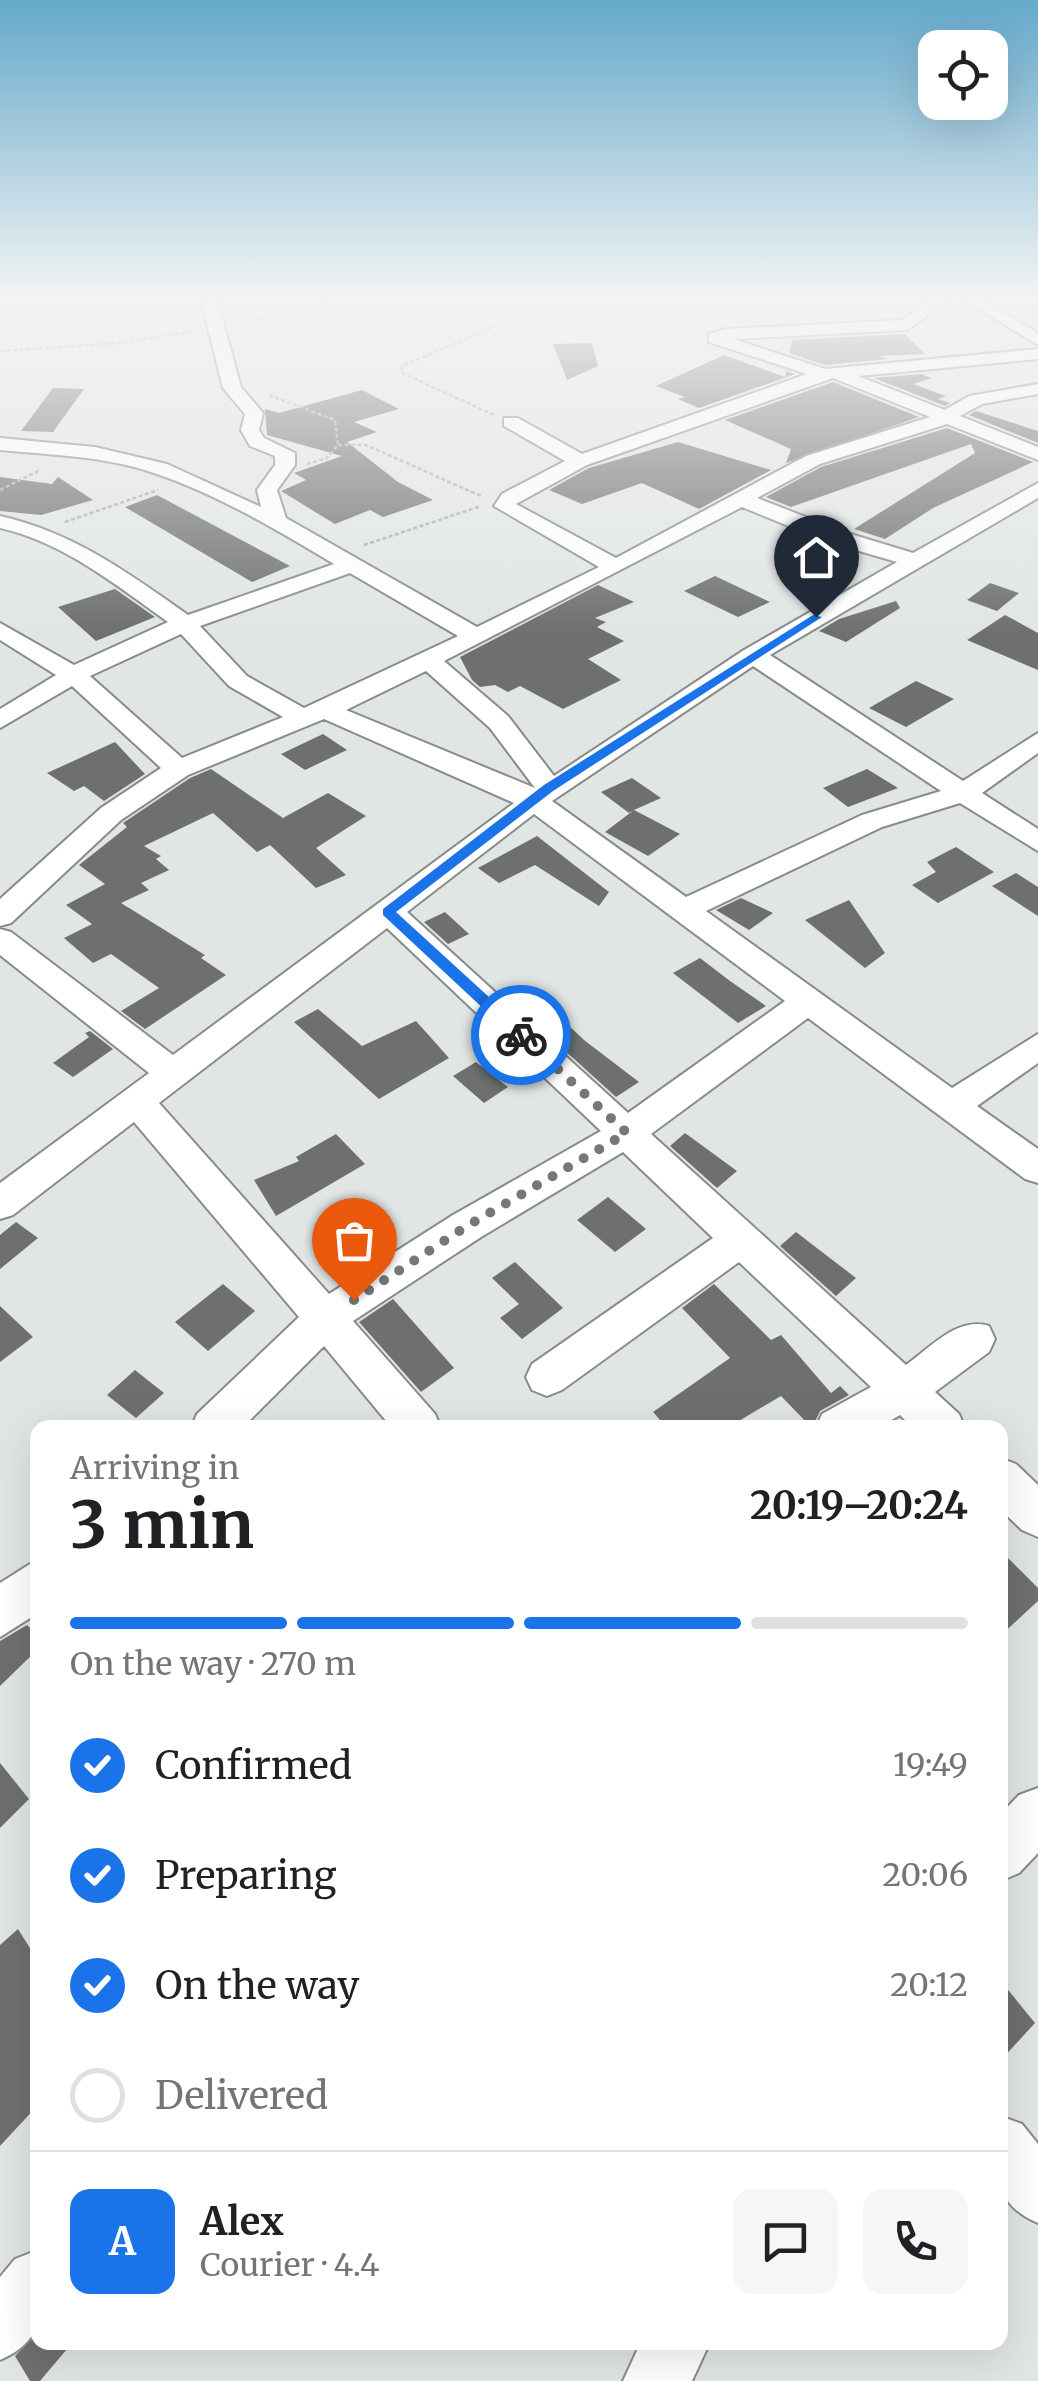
<!DOCTYPE html>
<html lang="en">
<head>
<meta charset="utf-8">
<style>
  body { margin:0; font-family:Merriweather,serif; background:#f6f6f6; color:#202124; height:100vh; display:flex; flex-direction:column; font-size:38px; white-space:nowrap }
  * { box-sizing:border-box; margin:0 }
  p { font-size:32px; color:#757577 }
  .icon { flex:none; width:55px; height:55px; fill:none; stroke:currentColor; stroke-width:2; stroke-linecap:round; stroke-linejoin:round }
  .map { position:relative; flex:1; overflow:hidden }
  .side { position:absolute; left:30px; top:1420px; width:978px; height:930px; display:flex; flex-direction:column; background:#fff; border-radius:20px; box-shadow:0 10px 40px #0002 }
  .side>* { flex:none }
  .fabs { position:absolute; left:918px; top:30px; display:grid; gap:20px }
  .fabs a { display:grid; place-items:center; width:90px; height:90px; border-radius:20px; background:#fff; box-shadow:0 10px 40px #0002; font-size:50px }
  .pin { position:absolute; display:grid; place-items:center; width:85px; height:85px; color:#fff; margin:-102px -42px; border-radius:50% 50% 50% 0; rotate:-45deg; box-shadow:0 0 10px #0007 }
  .pin .icon { rotate:45deg }
  .courier { position:absolute; display:grid; place-items:center; width:100px; height:100px; margin:-50px; border:8px solid #1a73e8; border-radius:50%; background:#fff; color:#222; box-shadow:0 2px 12px #0007 }
  .head em { font-style:normal; font-weight:700 }
  .head div { display:flex; flex-direction:column-reverse }
  .head { display:flex; align-items:center; justify-content:space-between; height:170px; padding:0 40px }
  h1 { font-size:65px; font-weight:700; line-height:75px }
  .bar { display:grid; grid-template-columns:repeat(4,1fr); gap:15px 10px; align-content:center; height:120px; padding:0 40px }
  .bar i { height:12px; border-radius:8px; background:#e0e0e0 }
  .bar .current { background:#1a73e8 }
  .bar p { grid-column:span 4 }
  .line { display:flex; align-items:center; gap:25px; padding:0 40px; border-top:2px solid #e0e0e0 }
  .line div { flex:1 }
  .round { display:grid; place-items:center; flex:none; width:105px; height:105px; border-radius:20px; background:#f6f6f6 }
  ol { padding:0 40px; list-style:none }
  li { display:flex; align-items:center; gap:30px; height:110px }
  li p { margin-inline-start:auto }
  li .icon { padding:10px; border-radius:50%; background:#1a73e8; color:#fff; stroke-width:4 }
  li:last-child { color:#757577 }
  li i { width:55px; height:55px; border:5px solid #e0e0e0; border-radius:50% }
  .map>svg:first-child { display:block }
</style>
</head>
<body>
<div class="map">
<svg width="1038" height="2381" viewBox="0 0 1038 2381">
  <rect width="100%" height="100%" fill="#e1e6e4"/>
  <!-- building -->
  <path fill="#6d706d" d="M905,334L925,354L879,356L888,359L825,365L789,353L792,340Z
    M592,343L598,366L567,380L553,344Z
    M724,355L785,377L786,371L795,374L699,408L678,399L685,397L656,386Z
    M921,374L932,378L913,384L946,396L938,399L950,403L945,406L874,378Z
    M833,382L919,417L786,463L791,449L725,420Z
    M53,388L84,389L53,432L21,431Z
    M362,390L399,409L354,422L377,432L347,442L398,482L433,500L383,517L370,510L335,524L281,491L306,480L294,473L342,456L267,435L265,409L279,413Z
    M976,411L1038,431V443L969,415Z
    M947,428L1033,462L933,508L885,539L854,529L975,453L971,444L791,507L766,497L821,467Z
    M678,442L771,470L699,509L642,483L582,504L549,490L589,468Z
    M0,477L52,484L58,477L93,500L41,515L0,511Z
    M157,495L290,566L252,582L125,507Z
    M715,576L770,602L738,617L684,591Z
    M990,583L1019,593L997,611L967,600Z
    M598,585L634,602L595,618L606,622L597,627L624,641L588,659L621,680L563,709L520,686L508,692L495,685L480,687L472,680L460,657Z
    M115,589L155,617L96,641L58,607Z
    M896,601L900,608L846,642L819,631L839,619Z
    M1005,615L1038,633V670L967,640Z
    M916,681L954,699L906,727L869,708Z
    M323,734L347,750L305,770L281,754Z
    M115,742L145,774L104,801L84,786L74,791L47,773Z
    M211,769L283,818L328,793L366,816L316,848L346,875L316,888L270,845L257,852L213,813L144,846L161,856L156,859L169,870L141,883L149,890L121,903L205,955L201,958L226,975L145,1029L121,1011L159,988L111,954L93,963L64,938L92,924L66,905L105,884L79,865L127,827L123,823L190,778Z
    M867,769L898,788L848,807L823,788Z
    M632,778L661,798L634,810L680,834L648,856L605,832L634,810L629,813L601,792Z
    M537,836L609,892L599,906L535,865L499,883L478,868Z
    M956,847L994,872L938,903L912,885L936,872L927,862Z
    M1016,873L1038,887V916L992,886Z
    M741,898L773,913L749,930L716,910Z
    M849,900L885,953L865,968L805,920Z
    M445,912L469,934L448,944L424,922Z
    M700,958L730,981L766,1006L738,1023L673,973Z
    M550,1008L584,1040L639,1082L616,1097L529,1018Z
    M318,1009L362,1046L416,1021L449,1058L379,1099L294,1022Z
    M90,1031L113,1049L73,1077L53,1063L89,1037L85,1033Z
    M476,1062L508,1087L484,1103L453,1076Z
    M685,1133L737,1171L717,1188L670,1146Z
    M336,1134L365,1164L276,1216L254,1180L299,1161L296,1157Z
    M608,1197L646,1229L615,1252L577,1220Z
    M16,1222L38,1238L0,1269V1235Z
    M796,1232L856,1278L836,1296L780,1246Z
    M515,1262L563,1308L522,1339L500,1318L519,1304L492,1278Z
    M223,1284L255,1311L208,1351L175,1322Z
    M714,1284L771,1340L781,1335L831,1393L840,1386L849,1395L820,1411L812,1428L781,1396L727,1428H667L653,1412L730,1358L682,1308Z
    M393,1299L454,1368L421,1392L359,1322Z
    M0,1306L33,1337L0,1362Z
    M135,1370L164,1393L136,1418L107,1395Z
    M1000,1550L1038,1588V1601L1000,1636Z
    M27,1625L38,1635V1649L0,1686V1641Z
    M0,1763L29,1799L0,1828Z
    M18,1929L38,1961V2105L0,2146V1945Z
    M1000,1980L1035,2023L1000,2061Z
    M38,2333V2342H73L40,2381H30L15,2356Z"/>
  <g fill="none" stroke-linecap="round" stroke-linejoin="round">
    <defs>
      <path id="minor" d="M201,300H217L241,387L263,413L259,430L264,438L295,453V465L277,490L286,518L477,627L599,567L494,506L502,494L565,461L504,426V418H518L582,454L807,374L709,342V334L726,329L903,320L931,300H949L907,330L733,339L825,369L1038,349V359L858,376L945,410L969,396L1038,384V394L982,404L960,416L1038,447V460L947,424L820,464L757,498L844,532L913,553L1038,483V498L770,655L963,781L1038,733V753L982,793L1038,829V851L960,803L882,827L706,911L952,1088L1038,1034V1063L977,1106L1038,1149V1183L1025,1179L808,1018L651,1134L906,1365C930,1348 958,1316 989,1326L995,1339L989,1352L935,1392L959,1414L965,1428H913L900,1415L878,1428H816L822,1414L871,1387L739,1262L562,1390L547,1396L532,1390L526,1377L532,1364L713,1238L623,1152L481,1237L353,1321L435,1414L441,1428H392L324,1346L242,1428H191L197,1414L299,1317L134,1122L13,1215L0,1219V1183L149,1073L0,955V929L11,932L173,1055L514,803L324,719L188,775L121,820L11,923L0,926V899L101,808L161,768L72,686L0,728V709L56,675L0,640V623L74,665L168,622C116,585 63,542 0,528V516C72,532 129,573 188,615L334,564C277,530 217,494 154,473C105,456 51,455 0,450V438L95,447L167,464L261,507L257,490L275,465V456L250,446L241,430L245,414L223,388ZM833,378L930,417L806,456L616,558L516,504L587,465ZM742,507L828,542L897,562L744,650L554,776L508,716L444,661ZM350,573L458,636L304,708L247,676L200,626ZM181,634L229,686L283,717L182,758L90,676ZM753,666L941,791L862,815L686,897L552,801ZM426,671L490,728L535,788L346,710ZM534,814L785,1001L628,1113L407,912ZM387,928L601,1131L453,1215L329,1294L159,1103Z
        M964,300H983L1038,333V345Z
        M1000,1458L1016,1464L1038,1485V1537L1022,1530L1000,1509Z
        M38,1559V1613L0,1637V1583Z
        M1038,1788V1853L1019,1873L1000,1881V1815L1019,1795Z
        M1000,2116L1022,2124L1038,2144V2223C986,2201 1000,2164 1000,2116Z
        M38,2250C38,2300 54,2337 0,2360V2277L15,2259Z
        M641,2342H710L692,2381H623Z"/>
    </defs>
    <!-- minor casing -->
    <use href="#minor" stroke="#878b89" stroke-width="4"/>
    <!-- path -->
    <path stroke="#a9adab" stroke-width="2.5" stroke-dasharray="4 2.5" stroke-linecap="butt" d="M236,323L341,300
      M0,351L119,343L196,331
      M269,395L335,420L338,445L327,458L307,464
      M494,415L402,373V366L501,324
      M338,445H366L483,497
      M0,490L40,470
      M65,522L158,490
      M364,545L481,506"/>
    <!-- minor -->
    <use href="#minor" fill="#fff" fill-rule="evenodd"/>
  </g>
  <!-- sky -->
  <linearGradient id="sky" x2="0" y2="1"><stop stop-color="#65a9cb"/><stop offset="0.47" stop-color="#f2f4f3"/><stop offset="1" stop-color="#f2f4f3" stop-opacity="0"/></linearGradient>
  <rect width="1038" height="633" fill="url(#sky)"/>
  <!-- route -->
  <path fill="#1a73e8" d="M813,615L822,617L553,791L396,912L526,1031V1038H515L383,915V909L544,785Z"/>
  <g fill="none" stroke-linecap="round" stroke-linejoin="round">
    <!-- done -->
    <path stroke="#757877" stroke-width="10" stroke-dasharray="0 18" d="M354,1300L467,1226L627,1133L521,1035"/>
  </g>
</svg>
<div class="fabs">
<a><svg class="icon" aria-label="locate" viewBox="0 0 24 24"><circle cx="12" cy="12" r="6"/><path d="M12 2v4M12 18v4M2 12h4M18 12h4"/></svg></a>
</div>
<div class="pin" style="left:354px;top:1300px;background:#ea580c"><svg class="icon" aria-label="bag" viewBox="0 0 24 24"><path d="M5 8h14l-1 12H6zM9 8a3 3 0 0 1 6 0"/></svg></div>
<div class="pin" style="left:816px;top:617px;background:#1f2937"><svg class="icon" aria-label="home" viewBox="0 0 24 24"><path d="M3 11l9-7 9 7M6 9v11h12V9"/></svg></div>
<div class="courier" style="left:521px;top:1035px"><svg class="icon" aria-label="bike" viewBox="0 0 24 24"><circle cx="6" cy="16" r="4"/><circle cx="18" cy="16" r="4"/><path d="M6 16l4-8h5l3 8M10 8l3 8H6M13 5h3"/></svg></div>
<section class="side">
<div class="head"><div><h1>3 min</h1><p>Arriving in</p></div><em>20:19–20:24</em></div>
<div class="bar"><i class="current"></i><i class="current"></i><i class="current"></i><i></i><p>On the way · 270 m</p></div>
<ol>
<li><svg class="icon" aria-label="check" viewBox="0 0 24 24"><path d="M5 12l5 5 9-10"/></svg>Confirmed<p>19:49</p></li>
<li><svg class="icon" aria-label="check" viewBox="0 0 24 24"><path d="M5 12l5 5 9-10"/></svg>Preparing<p>20:06</p></li>
<li><svg class="icon" aria-label="check" viewBox="0 0 24 24"><path d="M5 12l5 5 9-10"/></svg>On the way<p>20:12</p></li>
<li><i></i>Delivered</li>
</ol>
<div class="line" style="height:180px"><b class="round" style="background:#1a73e8;color:#fff">A</b><div><b>Alex</b><p>Courier · 4.4</p></div><a class="round"><svg class="icon" aria-label="chat" viewBox="0 0 24 24"><path d="M4 5h16v11H9l-5 4z"/></svg></a><a class="round"><svg class="icon" aria-label="phone" viewBox="0 0 24 24"><path d="M5 4h4l2 5-3 2q2 4 5 5l2-3 5 2v4C11 20 4 13 5 4z"/></svg></a></div>
</section>
</div>
</body>
</html>
